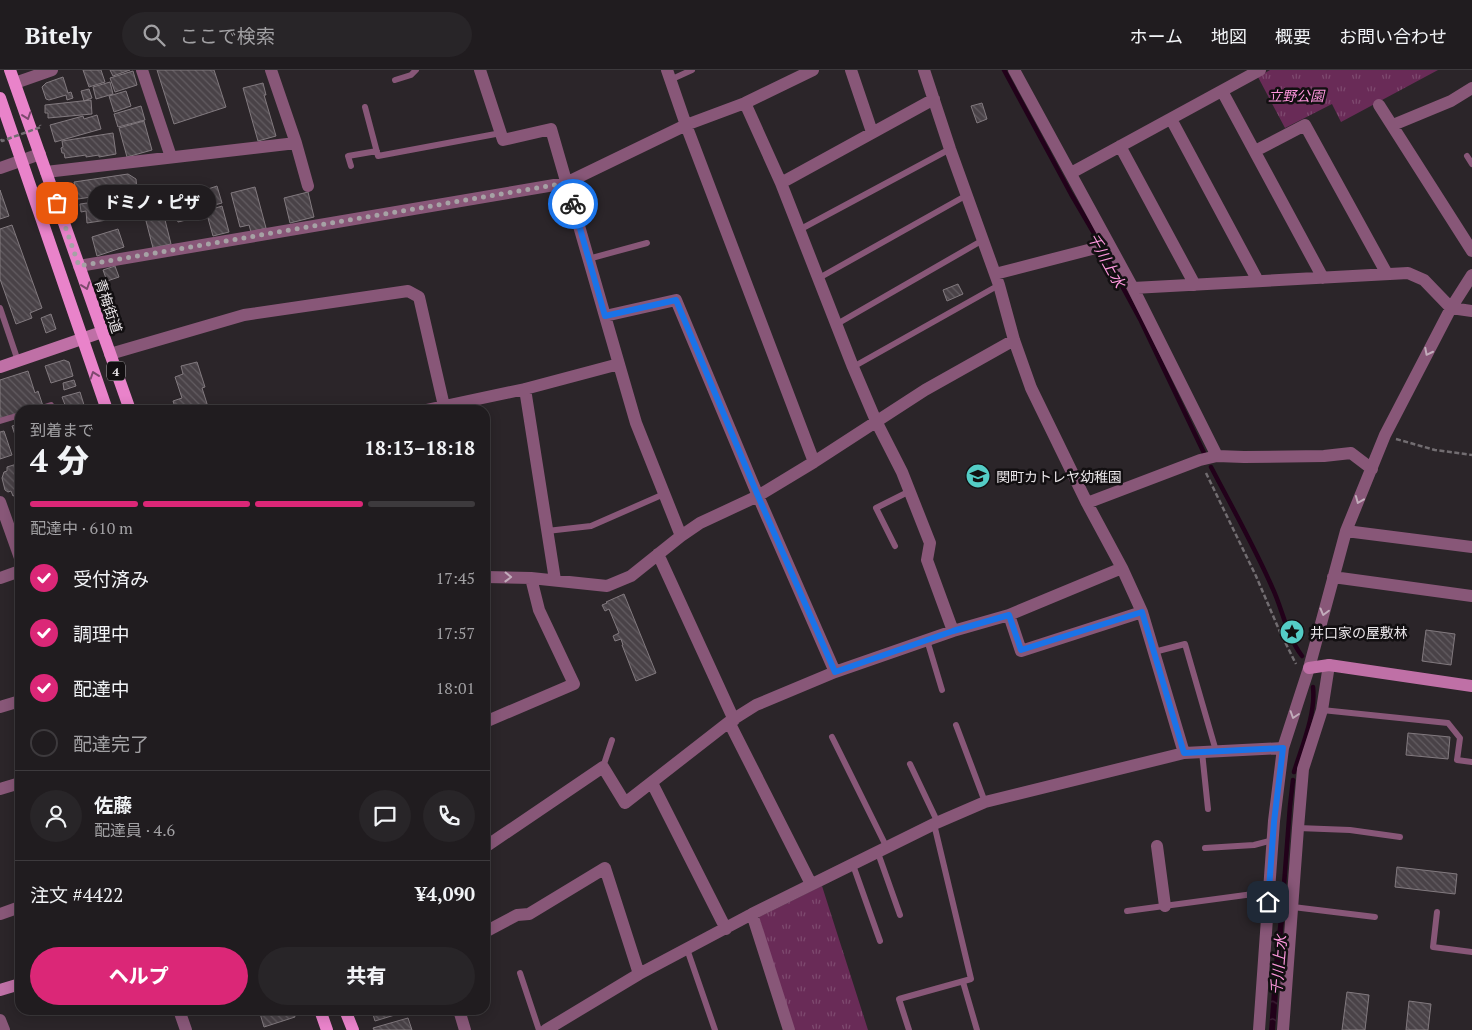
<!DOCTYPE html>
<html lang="ja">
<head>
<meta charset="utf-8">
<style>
  body { margin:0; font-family:"PT Serif","Noto Sans JP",serif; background:#282528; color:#f1f3f6; height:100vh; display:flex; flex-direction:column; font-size:19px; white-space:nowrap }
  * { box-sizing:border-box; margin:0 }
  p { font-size:16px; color:#a2a1a4 }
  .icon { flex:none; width:28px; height:28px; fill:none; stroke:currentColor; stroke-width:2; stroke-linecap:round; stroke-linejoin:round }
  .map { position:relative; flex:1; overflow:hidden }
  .sheet { position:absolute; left:15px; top:335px; width:475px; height:610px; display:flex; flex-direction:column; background:#201c1f; border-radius:15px; box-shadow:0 2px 12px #0003,0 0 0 1px #3d3a3d }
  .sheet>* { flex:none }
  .pin { position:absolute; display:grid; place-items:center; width:42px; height:42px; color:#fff; margin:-21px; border-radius:10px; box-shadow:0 2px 8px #0006 }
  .courier { position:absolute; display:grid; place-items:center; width:50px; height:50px; margin:-25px; border:4px solid #1a73e8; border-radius:50%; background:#fff; color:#222; box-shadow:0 1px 6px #0007 }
  .bubble { position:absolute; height:35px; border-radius:18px; background:#201c1f; box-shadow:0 2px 12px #0003,0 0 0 1px #3d3a3d; font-size:16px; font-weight:800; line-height:35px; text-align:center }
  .head em { font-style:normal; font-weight:800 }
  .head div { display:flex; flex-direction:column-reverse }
  .head { display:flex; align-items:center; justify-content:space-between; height:85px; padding:0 15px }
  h1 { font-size:32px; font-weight:800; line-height:38px }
  .bar { display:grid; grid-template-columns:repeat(4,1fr); gap:8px 5px; align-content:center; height:60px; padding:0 15px }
  .bar i { height:6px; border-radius:4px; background:#3d3a3d }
  .bar .on { background:#db2777 }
  .bar p { grid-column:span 4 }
  .line { display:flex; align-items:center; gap:12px; padding:0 15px; border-top:1px solid #3d3a3d }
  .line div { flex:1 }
  .round { display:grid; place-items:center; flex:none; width:52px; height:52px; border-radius:26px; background:#282528 }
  ol { padding:0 15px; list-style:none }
  li { display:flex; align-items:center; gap:15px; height:55px }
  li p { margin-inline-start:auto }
  li .icon { padding:5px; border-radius:50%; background:#db2777; color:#fff; stroke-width:4 }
  li:last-child { color:#a2a1a4 }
  li i { width:28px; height:28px; border:2px solid #3d3a3d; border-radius:50% }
  .cta { display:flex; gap:10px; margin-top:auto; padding:10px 15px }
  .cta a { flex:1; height:58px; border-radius:30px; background:#db2777; color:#fff; font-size:20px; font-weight:800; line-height:58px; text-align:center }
  .cta a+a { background:#282528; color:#f1f3f6 }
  header { display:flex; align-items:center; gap:30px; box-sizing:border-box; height:70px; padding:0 25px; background:#201c1f; border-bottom:1px solid #3d3a3d }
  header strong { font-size:24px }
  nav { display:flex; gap:28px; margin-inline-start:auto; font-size:18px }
  .search { width:350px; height:45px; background:#282528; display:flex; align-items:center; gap:12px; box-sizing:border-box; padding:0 18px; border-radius:28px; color:#a2a1a4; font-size:19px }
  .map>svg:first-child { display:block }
</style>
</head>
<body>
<header>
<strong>Bitely</strong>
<div class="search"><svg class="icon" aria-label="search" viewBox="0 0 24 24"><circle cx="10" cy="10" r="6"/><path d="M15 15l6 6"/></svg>ここで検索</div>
<nav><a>ホーム</a><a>地図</a><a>概要</a><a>お問い合わせ</a></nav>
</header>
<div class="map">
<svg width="1472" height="960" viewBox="0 0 1472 960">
  <defs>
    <pattern id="park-tufts" width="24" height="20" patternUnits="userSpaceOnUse" patternTransform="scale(1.25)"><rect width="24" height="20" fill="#692b57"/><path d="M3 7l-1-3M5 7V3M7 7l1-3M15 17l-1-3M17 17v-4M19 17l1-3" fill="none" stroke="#7e4a6f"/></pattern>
    <pattern id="water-ripples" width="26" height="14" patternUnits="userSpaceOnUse" patternTransform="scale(1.25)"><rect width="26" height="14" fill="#22011a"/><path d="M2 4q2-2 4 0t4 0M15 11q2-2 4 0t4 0" fill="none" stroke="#42263b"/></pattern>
    <pattern id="building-back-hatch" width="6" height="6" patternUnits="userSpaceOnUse" patternTransform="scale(1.25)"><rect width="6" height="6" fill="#494247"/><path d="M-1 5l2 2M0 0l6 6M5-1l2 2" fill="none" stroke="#635d62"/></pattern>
  </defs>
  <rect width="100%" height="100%" fill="#2b2529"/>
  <!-- park -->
  <path fill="url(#park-tufts)" d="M1270,0H1438L1341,52L1332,34L1285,58L1258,7Z
    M822,816L868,960H792L759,847Z"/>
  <!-- water -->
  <path fill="url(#water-ripples)" d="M1279,848L1284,849L1275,960H1269L1275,881Z"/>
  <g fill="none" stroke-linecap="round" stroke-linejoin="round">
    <!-- stream -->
    <path stroke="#22011a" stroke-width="4.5" d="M1004,0L1071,124L1095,165L1096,172L1109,192L1141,251L1204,383
      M1211,397C1232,437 1254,476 1272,517C1283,540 1286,565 1302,586
      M1294,702C1302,676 1316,644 1313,617
      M1281,854L1290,736L1293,710"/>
  </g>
  <!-- building -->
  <path fill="url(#building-back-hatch)" stroke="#827a7f" d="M83,0H101L105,12L89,17Z
    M110,0H130L113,6Z
    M157,0H214L226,37L174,54Z
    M133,1L137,15L115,22L110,8Z
    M63,7L68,23L71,22L73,28L67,30L66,25L49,30L46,29L42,17L46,13Z
    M110,12L113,24L96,29L93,17Z
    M263,13L266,25H264L276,66L258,71L243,18Z
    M89,19L92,28L84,31L81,21Z
    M126,21L131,36L114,42L109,26Z
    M91,30L92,44L48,48V43H45V35Z
    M982,33L987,49L977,53L971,36Z
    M141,36L145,50L118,57L114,44Z
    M97,45L101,59L55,72L50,55L83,46L84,49Z
    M144,51L152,80L127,87L119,58Z
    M113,63L116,84L99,87V85L86,87V85L65,88L64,83H62L61,78L63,77L62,71Z
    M128,104L136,109L137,120L78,129L74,112Z
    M217,116L222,133L207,137L202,121Z
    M255,117L266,158L251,162L249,155L240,157L231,123Z
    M0,120L9,146L0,149Z
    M187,121L194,148L178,152L171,125Z
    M163,122L166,137L142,142L139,127Z
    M308,122L314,147L290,153L284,128Z
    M138,126L140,145L87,153L86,141L81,142L80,134Z
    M222,136L229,162L213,166L206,141Z
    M164,146L171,174L153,178L146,151Z
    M12,155L42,238L30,243L32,248L16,254L0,209V159Z
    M118,159L124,177L97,186L92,167Z
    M115,196L119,207L107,211L103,200Z
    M958,214L963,224L947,231L943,220Z
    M51,244L56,259L46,263L41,248Z
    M64,290L69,292L73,306L51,313L45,296Z
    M197,292L205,317L202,318L209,340H176L173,331L182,328L175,307L183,304L181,296Z
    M28,301L35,323L38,321L43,336L29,340H20V343L0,349V310Z
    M74,310L76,316L64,320L63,313Z
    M80,322L84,335L67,340L62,327Z
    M20,354V380L12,356Z
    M4,361L12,385L0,389V362Z
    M20,393V421L19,424L13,426L11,421L8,422L5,420L2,408L4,402L7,401V397Z
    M624,524L656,603L636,611L622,575H623L621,569L615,571L613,566L619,563L609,539L605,541L602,535L607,533L606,532Z
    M1426,560L1455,564L1451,595L1422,591Z
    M1408,663L1450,667L1448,689L1406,685Z
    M1397,797L1457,804L1455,824L1395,817Z
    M1347,922L1369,925L1365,960H1342Z
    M1409,931L1431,934L1428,960H1406Z
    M259,940H293L295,947L264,957Z
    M374,940H397L398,944L375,951L372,941Z
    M408,948L412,960H374L373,958Z"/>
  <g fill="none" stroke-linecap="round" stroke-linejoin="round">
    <!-- street-tunnel -->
    <path stroke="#484246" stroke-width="12" stroke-dasharray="12 6" stroke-linecap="butt" d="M1274,843L1288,844"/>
    <!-- path -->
    <path stroke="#726d71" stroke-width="2.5" stroke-dasharray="5 2.5" stroke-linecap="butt" d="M1396,369L1435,380L1472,385
      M1206,403L1256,506L1280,562L1296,594"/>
    <!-- lane -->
    <path stroke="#885778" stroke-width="6" d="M395,10L411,5L416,0
      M670,10L692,0
      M365,37L378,86L501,63
      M1467,86L1472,94
      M351,96L348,86L377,81
      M799,160L950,79
      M588,189L647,173
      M819,208L967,125
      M0,238L18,291
      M837,254L983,170
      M853,297L999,215
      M36,340L51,335L52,340
      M0,351L20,345
      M547,461L591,456L664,424
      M895,476L876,438L910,421
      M927,570L942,620
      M1154,582L1185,574L1216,681
      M1322,640L1448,653L1460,668L1457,690L1472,692
      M956,655L985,732
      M832,667L887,778
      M1202,682L1208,739
      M910,694L938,753
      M603,697L612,670
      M1298,758L1350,760L1400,767
      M1205,778L1254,775L1273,770
      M878,783L900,845
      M853,795L880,871
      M1293,837L1375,847
      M1127,841L1268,822
      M1437,842L1433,877L1472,882
      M687,879L715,960
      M520,903L539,960
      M963,912L977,960
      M909,960L899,929L971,909L934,754"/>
    <!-- street -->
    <path stroke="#885778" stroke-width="12" d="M142,0L171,87
      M271,0L296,73L308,116
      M480,0L503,70L551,59L605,246L676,230L758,426L835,602
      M667,0L686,55L814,392
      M851,0L872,62
      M924,0L950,79L999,215L1014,270L1031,318L1087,433L1122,498L1142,542L1184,683
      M1014,0L1133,218L1217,386
      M15,13L52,0
      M1222,21L1323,208
      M745,33L781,113L853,297L876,351L902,402L930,473L927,490L953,561
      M1379,35L1472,181
      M1171,49L1258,211
      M1393,55L1451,31L1472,18
      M1120,76L1195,215
      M1255,81L1305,55L1387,204
      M0,98L40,84
      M46,102L296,73
      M1071,103L1260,0
      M781,113L934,29
      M79,196L566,113L686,55L745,33L813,0
      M995,204L1092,179
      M1133,218L1408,203L1424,210L1451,238L1472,241
      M605,246L636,353L681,466
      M110,284L244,245L408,221L419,227L444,336
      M525,319L555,510
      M426,340L525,319L619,294
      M0,432L20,488
      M1087,433L1200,390L1217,386L1244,387L1324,386L1351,383L1372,399
      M1346,461L1472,477
      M658,484L734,650
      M485,507L531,508L607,516L631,506L681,466L700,453L758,426L814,392L925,320L1014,270
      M1333,507L1472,526
      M0,508L20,501
      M1009,545L1021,581L1142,542
      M0,637L20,631
      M485,652L574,614L539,540L531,508
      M729,652L811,814
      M652,713L726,859
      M0,719L20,713
      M1157,776L1165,836
      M485,777L603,697L625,733L729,652L756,635L835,602L953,561L1009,545L1122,498
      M0,844L20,837
      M752,844L789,960
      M485,862L517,845L529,844L605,798L639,904
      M179,940L186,960
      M459,940L465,960
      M0,950L4,960
      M546,960L639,904L752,844L934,754L985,732L1184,683L1283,678
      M1259,960L1274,751L1283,678L1309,598L1346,461L1385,365L1451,238L1472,205
      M1283,960L1298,758L1303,699L1322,640L1329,595"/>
    <!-- secondary -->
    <path stroke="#bf70a6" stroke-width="12" d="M0,297L102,262
      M1309,598L1329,595L1472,616
      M0,920L20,914"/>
    <!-- primary -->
    <path stroke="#e983ca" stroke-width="12" d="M10,0L130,340
      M0,28L107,340
      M320,940L327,960
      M345,940L353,960"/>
    <!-- path-bridge -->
    <path stroke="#726d71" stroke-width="2.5" stroke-dasharray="5 2.5" stroke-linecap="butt" d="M1,69L2,71L41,57L40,55"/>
  </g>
  <!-- one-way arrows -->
  <defs><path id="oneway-chevron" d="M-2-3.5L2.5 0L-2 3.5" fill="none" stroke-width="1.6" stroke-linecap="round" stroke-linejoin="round" transform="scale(1.25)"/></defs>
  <g stroke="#7e496e">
    <use href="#oneway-chevron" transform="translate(27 46) rotate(71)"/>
    <use href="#oneway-chevron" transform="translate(86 216) rotate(71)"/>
    <use href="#oneway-chevron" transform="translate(94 305) rotate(-109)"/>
  </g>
  <g stroke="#c2acbb">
    <use href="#oneway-chevron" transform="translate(1428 282) rotate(117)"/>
    <use href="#oneway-chevron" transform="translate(1359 430) rotate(112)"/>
    <use href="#oneway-chevron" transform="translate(508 507) rotate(1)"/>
    <use href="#oneway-chevron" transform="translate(1324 542) rotate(105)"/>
    <use href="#oneway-chevron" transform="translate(1294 645) rotate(108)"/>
  </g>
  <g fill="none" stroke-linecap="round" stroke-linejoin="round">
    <!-- done -->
    <path stroke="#a6a2a5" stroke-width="5" stroke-dasharray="0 9" d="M57,133L79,196L566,113L573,134"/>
    <!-- route -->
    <path stroke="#1a73e8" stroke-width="6" d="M573,134L605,246L676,230L758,426L835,602L953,561L1009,545L1021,580L1142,542L1184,683L1283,678L1274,752L1268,832"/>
  </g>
  <!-- icons -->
  <defs>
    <symbol id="school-disc" viewBox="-11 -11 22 22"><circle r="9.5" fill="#54cdc6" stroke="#120f11"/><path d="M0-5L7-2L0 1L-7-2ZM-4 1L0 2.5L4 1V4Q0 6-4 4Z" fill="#111"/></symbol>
    <symbol id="sight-disc" viewBox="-11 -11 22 22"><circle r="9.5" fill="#54cdc6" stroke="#120f11"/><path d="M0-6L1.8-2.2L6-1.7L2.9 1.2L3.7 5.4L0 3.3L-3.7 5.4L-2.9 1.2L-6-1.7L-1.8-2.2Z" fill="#111"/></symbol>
  </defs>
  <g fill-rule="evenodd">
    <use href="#school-disc" x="964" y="392" width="28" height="28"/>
    <use href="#sight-disc" x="1278" y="548" width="28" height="28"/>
  </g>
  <g text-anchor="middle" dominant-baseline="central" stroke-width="5" stroke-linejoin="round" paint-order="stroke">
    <!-- shield labels -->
    <rect fill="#120f11" stroke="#a8a5a8" stroke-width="1" x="107" y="291.5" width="18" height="19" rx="4"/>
    <g font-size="12" font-weight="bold" fill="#e9e5e8">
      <text x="116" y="301">4</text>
    </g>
    <!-- park labels -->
    <g font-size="14" font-style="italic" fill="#fc96dc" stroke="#120f11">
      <text x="1296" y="25">立野公園</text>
    </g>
    <!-- street labels -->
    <g font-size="14" fill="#e9e5e8" stroke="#120f11">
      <text transform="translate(109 236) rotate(71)">青梅街道</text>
    </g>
    <!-- poi labels -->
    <g font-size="14" fill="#e9e5e8" stroke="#120f11" text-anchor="start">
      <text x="996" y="406">関町カトレヤ幼稚園</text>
      <text x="1310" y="562">井口家の屋敷林</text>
    </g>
    <!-- water labels -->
    <g font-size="15" font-style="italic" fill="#fe98de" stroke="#120f11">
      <text transform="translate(1107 190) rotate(61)">千川上水</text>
      <text transform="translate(1278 895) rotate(-85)">千川上水</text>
    </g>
  </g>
</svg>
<div class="pin" style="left:57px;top:133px;background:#ea580c"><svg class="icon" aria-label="bag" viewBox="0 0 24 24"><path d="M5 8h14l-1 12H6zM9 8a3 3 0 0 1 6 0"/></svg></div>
<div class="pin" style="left:1268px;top:832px;background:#1f2937"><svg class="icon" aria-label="home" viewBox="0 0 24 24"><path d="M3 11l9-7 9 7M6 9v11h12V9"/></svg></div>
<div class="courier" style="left:573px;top:134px"><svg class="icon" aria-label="bike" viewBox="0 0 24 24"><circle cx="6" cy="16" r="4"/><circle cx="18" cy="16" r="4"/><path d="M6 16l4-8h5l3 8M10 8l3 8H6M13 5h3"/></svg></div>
<div class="bubble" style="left:88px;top:115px;width:128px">ドミノ・ピザ</div>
<section class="sheet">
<div class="head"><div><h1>4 分</h1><p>到着まで</p></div><em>18:13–18:18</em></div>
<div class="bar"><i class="on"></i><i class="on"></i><i class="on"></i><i></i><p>配達中 · 610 m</p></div>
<ol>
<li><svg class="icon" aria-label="check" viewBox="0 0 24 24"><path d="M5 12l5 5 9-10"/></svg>受付済み<p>17:45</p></li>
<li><svg class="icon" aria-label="check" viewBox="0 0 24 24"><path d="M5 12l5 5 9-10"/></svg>調理中<p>17:57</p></li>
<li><svg class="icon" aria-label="check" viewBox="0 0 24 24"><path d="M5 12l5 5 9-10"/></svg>配達中<p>18:01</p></li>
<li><i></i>配達完了</li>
</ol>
<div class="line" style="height:90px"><a class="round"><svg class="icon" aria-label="person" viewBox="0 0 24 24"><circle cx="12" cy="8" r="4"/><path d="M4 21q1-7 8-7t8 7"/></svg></a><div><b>佐藤</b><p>配達員 · 4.6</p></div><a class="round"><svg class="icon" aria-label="chat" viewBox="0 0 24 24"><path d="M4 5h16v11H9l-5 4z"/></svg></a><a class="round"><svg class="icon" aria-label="phone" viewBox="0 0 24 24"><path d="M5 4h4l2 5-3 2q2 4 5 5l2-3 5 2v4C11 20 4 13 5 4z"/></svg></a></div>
<div class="line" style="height:65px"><div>注文 #4422</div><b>¥4,090</b></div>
<div class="cta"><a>ヘルプ</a><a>共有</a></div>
</section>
</div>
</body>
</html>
